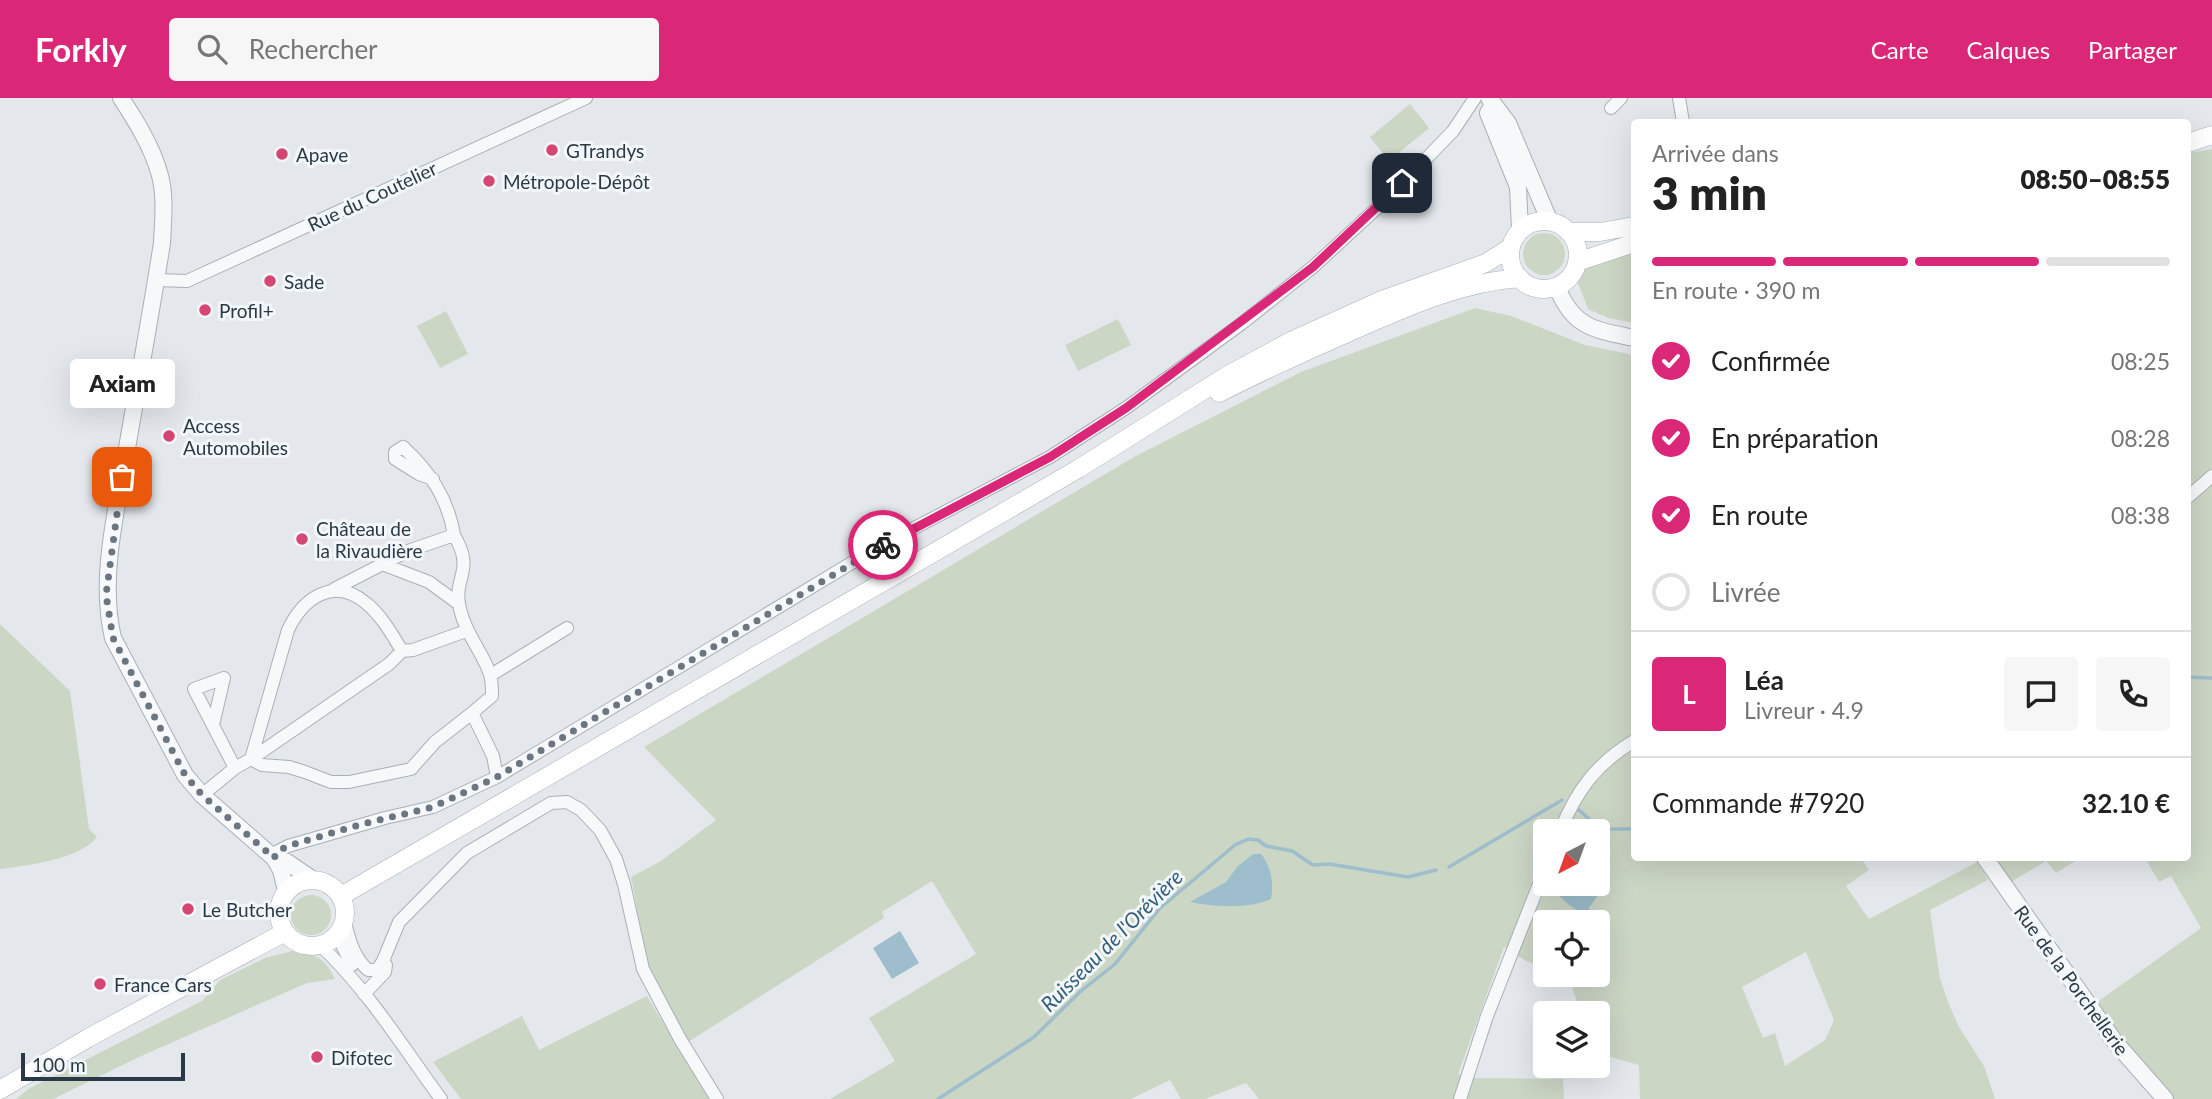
<!DOCTYPE html>
<html lang="fr">
<head>
<meta charset="utf-8">
<style>
  body { margin:0; font-family:Lato,sans-serif; background:#f6f6f6; color:#222; height:100vh; display:flex; flex-direction:column; font-size:26px; white-space:nowrap }
  * { box-sizing:border-box; margin:0 }
  p { font-size:23px; color:#767676 }
  .icon { flex:none; width:38px; height:38px; fill:none; stroke:currentColor; stroke-width:2; stroke-linecap:round; stroke-linejoin:round }
  .map { position:relative; flex:1; overflow:hidden }
  .details { position:absolute; left:1631px; top:21px; width:560px; height:742px; display:flex; flex-direction:column; background:#fff; border-radius:7px; box-shadow:0 7px 28px #0002 }
  .details>* { flex:none }
  .needle { width:46px; rotate:221deg }
  .fabs { position:absolute; left:1533px; top:721px; display:grid; gap:14px }
  .fabs a { display:grid; place-items:center; width:77px; height:77px; border-radius:7px; background:#fff; box-shadow:0 7px 28px #0002; font-size:35px }
  .scale { position:absolute; left:21px; bottom:18px; width:164px; box-sizing:border-box; padding-left:7px; border:4px solid #2a3946; border-top:0; font-size:19px; line-height:24px; white-space:nowrap; color:#2a3946; -webkit-text-stroke:5px #f4f7f9; paint-order:stroke }
  .pin { position:absolute; display:grid; place-items:center; width:60px; height:60px; color:#fff; margin:-30px; border-radius:14px; box-shadow:0 4px 10px #0006 }
  .courier { position:absolute; display:grid; place-items:center; width:70px; height:70px; margin:-35px; border:5px solid #db2777; border-radius:50%; background:#fff; color:#222; box-shadow:0 2px 9px #0007 }
  .bubble { position:absolute; height:49px; border-radius:7px; background:#fff; box-shadow:0 7px 28px #0002; font-size:23px; font-weight:800; line-height:49px; text-align:center }
  .head em { font-style:normal; font-weight:800 }
  .head div { display:flex; flex-direction:column-reverse }
  .head { display:flex; align-items:center; justify-content:space-between; height:119px; padding:0 21px }
  h1 { font-size:46px; font-weight:800; line-height:52px }
  .bar { display:grid; grid-template-columns:repeat(4,1fr); gap:10px 7px; align-content:center; height:84px; padding:0 21px }
  .bar i { height:9px; border-radius:5px; background:#e0e0e0 }
  .bar .selected { background:#db2777 }
  .bar p { grid-column:span 4 }
  .line { display:flex; align-items:center; gap:18px; padding:0 21px; border-top:2px solid #e0e0e0 }
  .line div { flex:1 }
  .round { display:grid; place-items:center; flex:none; width:74px; height:74px; border-radius:7px; background:#f6f6f6 }
  ol { padding:0 21px; list-style:none }
  li { display:flex; align-items:center; gap:21px; height:77px }
  li p { margin-inline-start:auto }
  li .icon { padding:7px; border-radius:50%; background:#db2777; color:#fff; stroke-width:4 }
  li:last-child { color:#767676 }
  li i { width:38px; height:38px; border:4px solid #e0e0e0; border-radius:50% }
  header { display:flex; align-items:center; gap:42px; box-sizing:border-box; height:98px; padding:0 35px; background:#db2777; color:#fff }
  header strong { font-size:33px }
  nav { display:flex; gap:38px; margin-inline-start:auto; font-size:24px }
  .search { width:490px; height:63px; background:#f6f6f6; display:flex; align-items:center; gap:18px; box-sizing:border-box; padding:0 24px; border-radius:7px; color:#767676; font-size:26px }
  .map>svg:first-child { display:block }
</style>
</head>
<body>
<header>
<strong>Forkly</strong>
<div class="search"><svg class="icon" aria-label="search" viewBox="0 0 24 24"><circle cx="10" cy="10" r="6"/><path d="M15 15l6 6"/></svg>Rechercher</div>
<nav><a>Carte</a><a>Calques</a><a>Partager</a></nav>
</header>
<div class="map">
<svg width="2212" height="1001" viewBox="0 0 2212 1001">
  <rect width="100%" height="100%" fill="#e4e8ec"/>
  <!-- green -->
  <path fill="#ccd6c5" fill-rule="evenodd" d="M1410,6L1429,30L1389,63L1370,39Z
    M2212,51V1001H2174L2131,951L2096,905L2201,830L2171,778L2159,784L2145,760H2188V55Z
    M1523 156a21 21 0 1 1 42 0a21 21 0 1 1-42 0Z
    M1634,153V225L1608,220L1588,211L1576,180L1584,170Z
    M1475,210L1511,218L1585,247L1634,257V760H1861L1869,772L1846,788L1869,821L1977,764L1988,782L1930,812L1940,881L1950,909L1959,929L1984,968L1995,1001H1640L1639,967L1611,959L1598,960V915H1581L1569,881L1559,877H1598V824H1545V871L1526,863L1504,849L1458,976L1473,980L1563,981L1564,1001H1259L1246,985L1205,1001H1181L1170,982L1131,1001H830L895,963L869,920L976,856L932,783L882,814L884,820L688,944L648,869L631,779L661,763L716,722L644,649L1134,359L1301,274ZM1545,733H1598V786H1545ZM1806,854L1834,922L1825,942L1785,968L1775,935L1763,940L1742,889Z
    M446,213L468,256L440,270L417,228Z
    M1118,221L1131,247L1078,273L1065,247Z
    M0,526L70,593L89,731L97,739C81,761 26,768 0,771Z
    M1995,760H2080L2056,775L2046,763L2011,784Z
    M291 817a20 20 0 1 1 40 0a20 20 0 1 1-40 0Z
    M292,853C317,858 323,857 335,881L307,885L139,959L53,1001H16L30,990L202,903L220,882L265,860Z
    M647,898L709,1001H461L433,964L522,918L539,952Z"/>
  <!-- water -->
  <path fill="#9ebdcd" d="M1253,756H1261C1271,769 1274,784 1271,801C1249,811 1214,809 1190,804L1226,784L1238,768Z
    M1598,760L1604,762C1615,779 1599,796 1589,810L1590,816L1585,820C1576,809 1563,806 1557,794L1561,786H1598Z
    M900,833L919,865L892,881L873,850Z"/>
  <g fill="none" stroke-linecap="round" stroke-linejoin="round">
    <!-- stream -->
    <path stroke="#9ebdcd" stroke-width="3.5" d="M2188,579L2212,580
      M1579,712L1600,731H1634
      M1449,769L1562,702
      M938,1001L1034,939L1081,893L1115,866L1160,810L1235,747L1248,741L1258,742L1266,748L1292,753L1313,767L1329,766L1408,779L1436,772"/>
    <defs>
      <path id="minor" d="M1679,0L1683,24
        M1611,10L1621,0
        M156,182L187,183L586,0
        M433,381L419,376L395,361V354L403,349C430,374 448,400 454,437
        M2188,399L2212,378
        M382,466L429,484L459,506
        M334,491L408,453L454,437C476,474 452,478 460,511C465,535 482,553 490,576C492,582 492,591 492,598L472,615L493,658L497,679
        M402,553C392,536 381,517 366,505C334,478 303,500 288,532L251,661L262,667L289,669L305,674L331,684H349L411,671L435,644L472,615
        M491,577L567,530
        M235,670L251,661L389,566L402,553L413,552L466,533
        M202,697L235,670L194,591L224,580L213,627
        M1560,733C1577,692 1596,666 1634,643
        M274,760L278,753L288,748L385,720L433,709L497,679L878,449L1050,359L1126,310L1241,226L1313,169L1390,98L1453,33L1475,0
        M345,822C348,840 354,860 368,872H377L383,863L399,824L467,755L551,705L567,704L581,712L600,732L616,761L624,786L643,871L680,941L717,1001
        M337,837L352,867
        M320,847C367,891 403,949 441,1001
        M364,896L385,874L386,867
        M1460,1001L1487,918L1545,771"/>
      <path id="tertiary" d="M121,0C136,23 151,47 159,74C166,96 163,123 162,145C151,215 138,286 126,356C116,415 99,481 113,540L185,677L202,697L274,760L281,772L286,793
        M1489,0L1508,25L1550,124
        M1493,7L1488,15L1518,89L1520,132
        M1557,189C1573,230 1595,232 1634,240
        M274,760L287,764L312,781
        M1985,760L2115,944L2165,1001"/>
      <path id="secondary" d="M2188,45L2212,37
        M1510 157a34 34 0 1 1 68 0a34 34 0 1 1-68 0Z
        M1568,134H1600L1634,128
        M1577,164L1634,145
        M1219,295C1266,271 1313,250 1361,229C1411,207 1464,184 1520,180
        M279 815a33 33 0 1 1 66 0a33 33 0 1 1-66 0Z
        M341,798L1078,371L1228,277L1291,243L1382,202L1486,165L1511,149
        M0,992L88,940L285,834"/>
    </defs>
    <!-- minor casing -->
    <use href="#minor" stroke="#a8b0b7" stroke-width="14"/>
    <!-- tertiary casing -->
    <use href="#tertiary" stroke="#a8b0b7" stroke-width="18"/>
    <!-- secondary casing -->
    <use href="#secondary" stroke="#a8b0b7" stroke-width="19"/>
    <!-- minor -->
    <use href="#minor" stroke="#f7f8fa" stroke-width="12"/>
    <!-- tertiary -->
    <use href="#tertiary" stroke="#f7f8fa" stroke-width="16"/>
    <!-- secondary -->
    <use href="#secondary" stroke="#fff" stroke-width="18"/>
  </g>
  <g fill="none" stroke-linecap="round" stroke-linejoin="round">
    <!-- done -->
    <path stroke="#6b7680" stroke-width="7" stroke-dasharray="0 12.6" d="M122,379L106,497L113,540L185,677L202,697L274,760L278,753L288,748L359,727L433,709L497,679L883,447"/>
    <!-- route -->
    <path stroke="#db2777" stroke-width="9" d="M883,447L1050,359L1126,310L1313,169L1402,85"/>
  </g>
  <!-- markers -->
  <g fill="#d44673" stroke="#f4f7f9" stroke-width="2.5">
    <circle cx="552" cy="52" r="7"/>
    <circle cx="282" cy="56" r="7"/>
    <circle cx="489" cy="83" r="7"/>
    <circle cx="270" cy="183" r="7"/>
    <circle cx="205" cy="212" r="7"/>
    <circle cx="169" cy="338" r="7"/>
    <circle cx="302" cy="441" r="7"/>
    <circle cx="188" cy="811" r="7"/>
    <circle cx="100" cy="886" r="7"/>
    <circle cx="317" cy="959" r="7"/>
  </g>
  <g text-anchor="middle" dominant-baseline="central" stroke-width="6" stroke-linejoin="round" paint-order="stroke">
    <!-- poi labels -->
    <g font-size="19" fill="#2a3946" stroke="#f4f7f9" text-anchor="start">
      <text x="566" y="52">GTrandys</text>
      <text x="296" y="56">Apave</text>
      <text x="503" y="83">Métropole-Dépôt</text>
      <text x="284" y="183">Sade</text>
      <text x="219" y="212">Profil+</text>
      <text x="183" y="327">Access<tspan x="183" dy="22">Automobiles</tspan></text>
      <text x="316" y="430">Château de<tspan x="316" dy="22">la Rivaudière</tspan></text>
      <text x="202" y="811">Le Butcher</text>
      <text x="114" y="886">France Cars</text>
      <text x="331" y="959">Difotec</text>
    </g>
    <!-- street labels -->
    <g font-size="19" fill="#2a3946" stroke="#f4f7f9">
      <text transform="translate(372 98) rotate(-25)">Rue du Coutelier</text>
      <text transform="translate(2072 882) rotate(54)">Rue de la Porchellerie</text>
    </g>
    <!-- water labels -->
    <g font-size="21" font-style="italic" fill="#325f7c" stroke="#f4f7f9">
      <text transform="translate(1111 842) rotate(-45)">Ruisseau de l'Orévière</text>
    </g>
  </g>
</svg>
<div class="fabs">
<a><svg class="needle" viewBox="-14 -14 28 28"><path d="M0-13l5 13h-10z" fill="#e53935"/><path d="M0 13l5-13h-10z" fill="#767676"/></svg></a>
<a><svg class="icon" aria-label="locate" viewBox="0 0 24 24"><circle cx="12" cy="12" r="6"/><path d="M12 2v4M12 18v4M2 12h4M18 12h4"/></svg></a>
<a><svg class="icon" aria-label="layers" viewBox="0 0 24 24"><path d="M12 4l9 5-9 5-9-5zM3 14l9 5 9-5"/></svg></a>
</div>
<div class="scale">100 m</div>
<div class="pin" style="left:122px;top:379px;background:#ea580c"><svg class="icon" aria-label="bag" viewBox="0 0 24 24"><path d="M5 8h14l-1 12H6zM9 8a3 3 0 0 1 6 0"/></svg></div>
<div class="pin" style="left:1402px;top:85px;background:#1f2937"><svg class="icon" aria-label="home" viewBox="0 0 24 24"><path d="M3 11l9-7 9 7M6 9v11h12V9"/></svg></div>
<div class="courier" style="left:883px;top:447px"><svg class="icon" aria-label="bike" viewBox="0 0 24 24"><circle cx="6" cy="16" r="4"/><circle cx="18" cy="16" r="4"/><path d="M6 16l4-8h5l3 8M10 8l3 8H6M13 5h3"/></svg></div>
<div class="bubble" style="left:70px;top:261px;width:105px">Axiam</div>
<section class="details">
<div class="head"><div><h1>3 min</h1><p>Arrivée dans</p></div><em>08:50–08:55</em></div>
<div class="bar"><i class="selected"></i><i class="selected"></i><i class="selected"></i><i></i><p>En route · 390 m</p></div>
<ol>
<li><svg class="icon" aria-label="check" viewBox="0 0 24 24"><path d="M5 12l5 5 9-10"/></svg>Confirmée<p>08:25</p></li>
<li><svg class="icon" aria-label="check" viewBox="0 0 24 24"><path d="M5 12l5 5 9-10"/></svg>En préparation<p>08:28</p></li>
<li><svg class="icon" aria-label="check" viewBox="0 0 24 24"><path d="M5 12l5 5 9-10"/></svg>En route<p>08:38</p></li>
<li><i></i>Livrée</li>
</ol>
<div class="line" style="height:126px"><b class="round" style="background:#db2777;color:#fff">L</b><div><b>Léa</b><p>Livreur · 4.9</p></div><a class="round"><svg class="icon" aria-label="chat" viewBox="0 0 24 24"><path d="M4 5h16v11H9l-5 4z"/></svg></a><a class="round"><svg class="icon" aria-label="phone" viewBox="0 0 24 24"><path d="M5 4h4l2 5-3 2q2 4 5 5l2-3 5 2v4C11 20 4 13 5 4z"/></svg></a></div>
<div class="line" style="height:91px"><div>Commande #7920</div><b>32.10 €</b></div>
</section>
</div>
</body>
</html>
